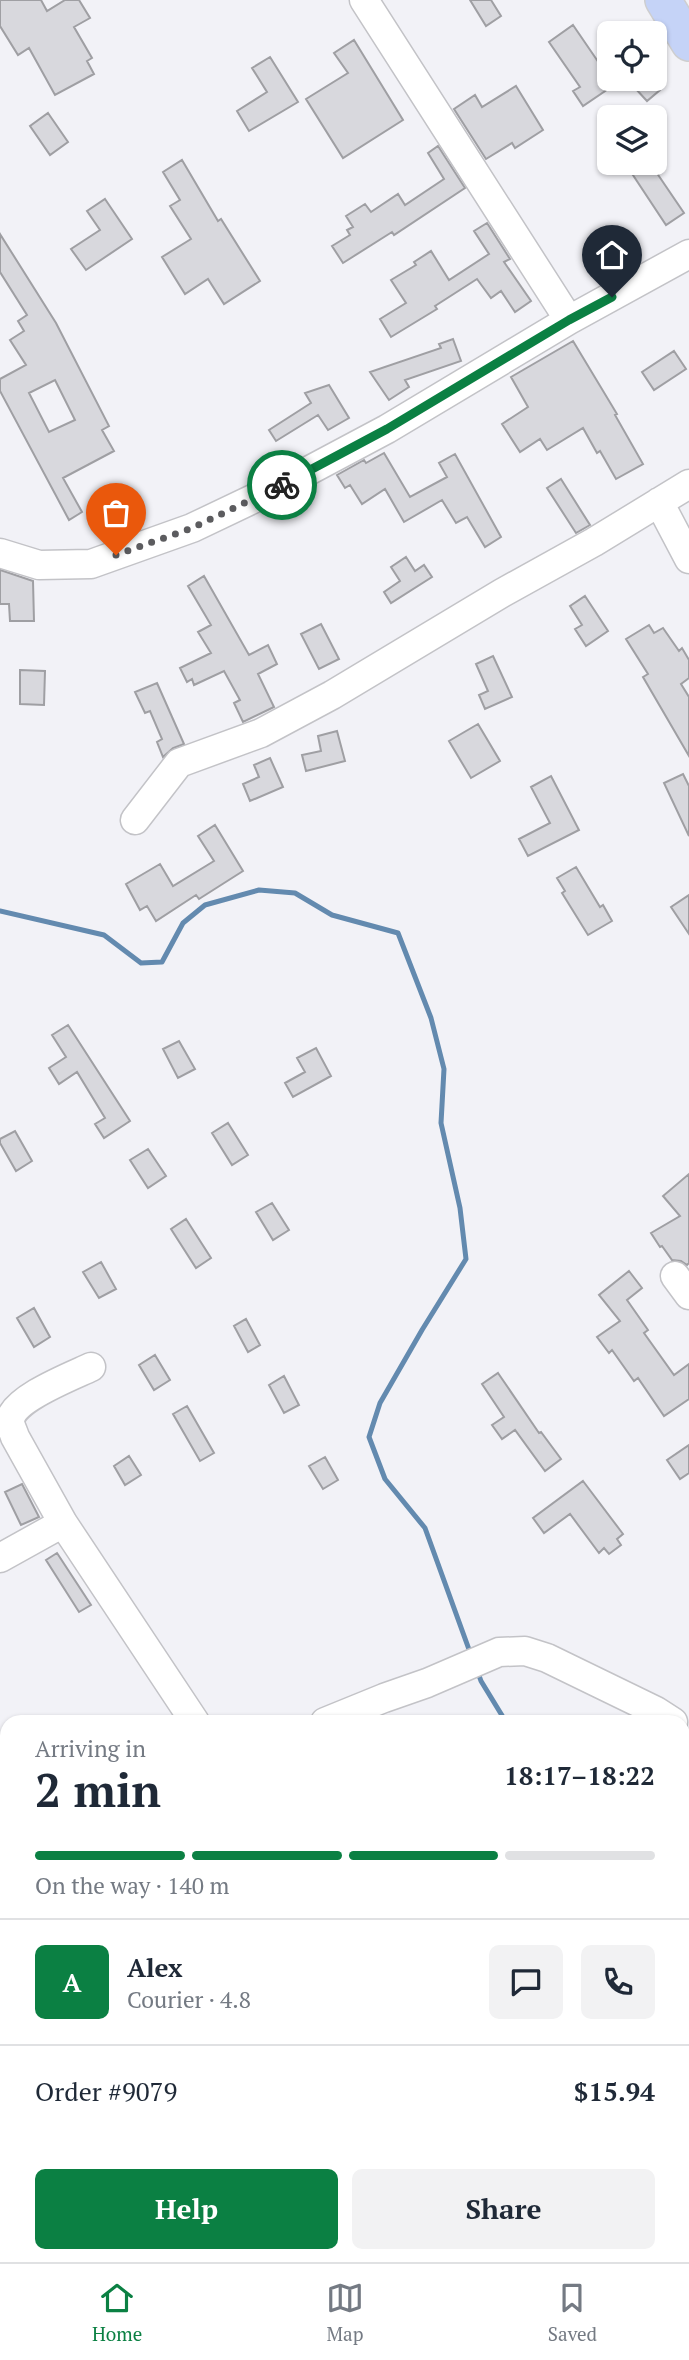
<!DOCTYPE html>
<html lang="en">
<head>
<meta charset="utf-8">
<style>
  body { margin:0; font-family:"PT Serif",serif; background:#f2f2f3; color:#1f2937; height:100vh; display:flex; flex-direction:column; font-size:26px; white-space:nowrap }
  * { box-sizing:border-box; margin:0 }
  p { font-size:23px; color:#747a83 }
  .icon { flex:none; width:38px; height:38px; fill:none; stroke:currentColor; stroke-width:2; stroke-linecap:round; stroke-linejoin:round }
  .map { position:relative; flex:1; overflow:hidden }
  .side { position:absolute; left:0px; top:1715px; width:690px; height:548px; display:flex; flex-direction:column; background:#fff; border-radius:21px 21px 0 0; box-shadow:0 2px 5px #0004 }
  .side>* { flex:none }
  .fabs { position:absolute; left:597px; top:21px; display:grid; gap:14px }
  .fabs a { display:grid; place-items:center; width:70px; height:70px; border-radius:10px; background:#fff; box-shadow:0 2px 5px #0004; font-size:35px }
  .pin { position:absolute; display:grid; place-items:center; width:60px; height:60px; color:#fff; margin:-72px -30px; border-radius:50% 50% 50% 0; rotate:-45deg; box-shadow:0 0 7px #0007 }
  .pin .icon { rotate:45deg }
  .courier { position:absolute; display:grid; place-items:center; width:70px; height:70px; margin:-35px; border:5px solid #0b8043; border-radius:50%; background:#fff; color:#222; box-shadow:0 2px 9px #0007 }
  .headline em { font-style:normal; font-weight:700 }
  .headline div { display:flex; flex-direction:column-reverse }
  .headline { display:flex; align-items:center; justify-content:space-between; height:119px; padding:0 35px }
  h1 { font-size:46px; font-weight:700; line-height:52px }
  .bar { display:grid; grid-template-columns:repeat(4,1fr); gap:10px 7px; align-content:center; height:84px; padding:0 35px }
  .bar i { height:9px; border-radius:5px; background:#e0e1e3 }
  .bar .active { background:#0b8043 }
  .bar p { grid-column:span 4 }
  .line { display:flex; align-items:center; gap:18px; padding:0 35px; border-top:2px solid #e0e1e3 }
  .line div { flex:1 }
  .round { display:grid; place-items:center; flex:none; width:74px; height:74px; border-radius:10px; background:#f2f2f3 }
  .action { display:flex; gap:14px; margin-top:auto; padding:14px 35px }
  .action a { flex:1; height:80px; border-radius:10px; background:#0b8043; color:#fff; font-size:28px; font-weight:700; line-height:80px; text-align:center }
  .action a+a { background:#f2f2f3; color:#1f2937 }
  .tabs { display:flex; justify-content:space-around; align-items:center; height:98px; border-top:2px solid #e0e1e3; background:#fff; font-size:19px; color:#747a83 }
  .tabs a { display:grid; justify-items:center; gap:4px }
  .tabs .active { color:#0b8043 }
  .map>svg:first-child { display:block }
</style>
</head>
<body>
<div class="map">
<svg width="689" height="2262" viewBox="0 0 689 2262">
  <rect width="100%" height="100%" fill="#f2f2f7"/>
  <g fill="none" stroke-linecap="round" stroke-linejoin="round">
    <!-- stream -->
    <path stroke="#638aaf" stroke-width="5" d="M0,911L104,935L141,963L162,962L183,923L205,905L259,890L295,893L332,915L398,933L431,1018L444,1069L441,1123L460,1208L466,1259L422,1330L380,1403L369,1437L385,1479L425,1528L471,1655
      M477,1670L481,1681L506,1722
      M533,2256L536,2262"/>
  </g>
  <!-- building -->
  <path fill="#d8d8dd" stroke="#9f9fa3" stroke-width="2" fill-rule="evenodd" d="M0,0H41L47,11L65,0H79L90,18L74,27L92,58L87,61L94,74L55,95L29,48L18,55L0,26Z
    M470,0H491L501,16L486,26Z
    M573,25L614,85L583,106L573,91L580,87L549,42Z
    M354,40L403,120L343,158L306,99L348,73L334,53Z
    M270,57L298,102L249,131L237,111L267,92L252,68Z
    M645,79H651L660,90L647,101L635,88Z
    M516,86L543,130L515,148L512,143L486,159L454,109L475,95L482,107Z
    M48,113L68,142L50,155L30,126Z
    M438,146L465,188L394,235L392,232L343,263L332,246L350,235L347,230L353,227L346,216L365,204L371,212L398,194L405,205L444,179L428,153Z
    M182,160L218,221L221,219L260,281L224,304L208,279L185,294L162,257L191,239L170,206L180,200L163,172Z
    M625,163H650L684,213L666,225Z
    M105,199L132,239L86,270L71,249L100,230L87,211Z
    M487,223L510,259L504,262L531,301L515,312L501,291L491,298L477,279L435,306L437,309L391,337L380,319L406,303L391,280L416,265L414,262L431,251L449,280L489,254L474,231Z
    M0,234L56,323L109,426L102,430L114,451L63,478L82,512L69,520L0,391V379L26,365L10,340L24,331L18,321L27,315L0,272ZM55,380L75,420L49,432L29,393Z
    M453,339L461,361L405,380L409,387L389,400L370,372L441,348L439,344Z
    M573,341L617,414L615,415L643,464L616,479L600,451L597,453L583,428L547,450L540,439L520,452L502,424L528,407L511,377Z
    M674,351L686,369L654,390L642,372Z
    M329,385L349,418L328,430L318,415L276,441L269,430L311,403L305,393Z
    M384,453L410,497L447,477L439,463L455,454L501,537L485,547L467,517L456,523L442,500L404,522L385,489L362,504L350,485L345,488L337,475L364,460L366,463Z
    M561,479L590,525L576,533L547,488Z
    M406,557L415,571L424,565L432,577L391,603L384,592L400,581L391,567Z
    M0,570L33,581L34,621H10L9,604H0Z
    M204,576L249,655L268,645L277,664L258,674L274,707L243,722L234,703L240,700L224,671L194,685L192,679L187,682L180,668L211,653L198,632L211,625L188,586Z
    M585,596L608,631L586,646L575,629L582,625L570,606Z
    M321,624L339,659L319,669L301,634Z
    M649,625L654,633L663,628L679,651L682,648L689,660V678L681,684L689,697V756L643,677L648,674L626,639Z
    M493,656L512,697L485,709L479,695L488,691L476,664Z
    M20,670L45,671L44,705L20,704Z
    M157,683L184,744L173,748L163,757L157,742L162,739L150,711L145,713L135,692Z
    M478,724L500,761L471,778L449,741Z
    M337,731L345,761L306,771L302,755L321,751L318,736Z
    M270,758L283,787L250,801L243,784L259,777L254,765Z
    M683,774L689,786V836L664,783Z
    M551,776L579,830L528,856L519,839L550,823L531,787Z
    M215,825L243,871L199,899L196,895L156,921L147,906L140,910L126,884L160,864L173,886L214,861L198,836Z
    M576,867L600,907L603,905L612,921L588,935L562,893L565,891L557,878Z
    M689,895V934L671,907Z
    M68,1025L130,1121L104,1138L95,1124L105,1118L77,1072L59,1084L49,1068L66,1057L52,1035Z
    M179,1041L195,1069L178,1078L163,1049Z
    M316,1048L331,1076L293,1097L285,1083L305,1072L297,1058Z
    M228,1123L248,1155L232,1165L212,1133Z
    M15,1131L32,1161L16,1171L0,1143V1139Z
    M148,1149L166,1176L148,1188L130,1160Z
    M689,1174V1263L687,1265L681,1261L672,1260L662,1246L660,1247L651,1233L680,1216L663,1196Z
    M272,1203L289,1230L273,1240L256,1212Z
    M186,1219L211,1258L196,1268L171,1229Z
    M101,1262L116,1289L99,1298L83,1272Z
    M629,1271L642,1288L627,1300L648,1330L644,1333L674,1375L689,1364V1399L664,1416L638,1378L634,1381L612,1350L609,1353L597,1337L620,1321L599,1295Z
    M34,1308L50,1337L34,1347L17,1318Z
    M246,1319L260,1345L248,1352L234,1326Z
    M155,1355L170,1380L154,1390L139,1365Z
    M498,1373L539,1433L541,1432L561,1459L545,1471L515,1430L502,1439L492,1425L504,1417L482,1384Z
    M284,1376L299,1405L284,1413L269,1385Z
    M187,1406L214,1453L200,1461L173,1414Z
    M689,1445V1473L680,1479L667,1460Z
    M129,1456L141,1475L125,1485L114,1466Z
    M325,1457L338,1480L323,1489L309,1466Z
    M583,1481L623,1534L617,1539L621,1545L609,1554L604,1548L599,1553L570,1514L544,1533L533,1518Z
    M22,1484L39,1517L21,1525L5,1492Z
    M57,1553L91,1605L79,1612L46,1560Z"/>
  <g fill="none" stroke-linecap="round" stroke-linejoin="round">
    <defs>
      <path id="minor" d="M364,0L569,320
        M659,502L689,559
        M0,553L39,565L91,564L192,528L280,486L387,429L569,320L689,254
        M135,820L179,763L261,733L332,695L502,593L594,542L689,484
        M675,1276L689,1295
        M91,1367C72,1376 12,1399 10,1421C10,1426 14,1433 15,1437L63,1523L195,1722
        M0,1558L63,1523
        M325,1722L384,1698L427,1683L499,1652L525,1651L547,1658L656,1711L673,1722
        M0,1805L7,1817
        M0,1953L7,1950
        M0,2163L7,2175
        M55,2256L58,2262
        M258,2256L261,2262
        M459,2262L465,2256"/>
      <path id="major" d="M663,0L689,43"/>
    </defs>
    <!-- minor casing -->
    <use href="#minor" stroke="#c3c3c7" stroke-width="31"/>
    <!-- major casing -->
    <use href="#major" stroke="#cececf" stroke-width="38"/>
    <!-- minor -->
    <use href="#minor" stroke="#fff" stroke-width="28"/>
    <!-- major -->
    <use href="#major" stroke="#c5d3f7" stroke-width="35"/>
  </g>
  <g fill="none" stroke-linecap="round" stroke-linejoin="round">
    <!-- done -->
    <path stroke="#5c5c5f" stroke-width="7" stroke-dasharray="0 12.6" d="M116,555L192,528L282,485"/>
    <!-- route -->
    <path stroke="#0b8043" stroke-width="9" d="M282,485L387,429L569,320L612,297"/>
  </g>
</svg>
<div class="fabs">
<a><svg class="icon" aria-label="locate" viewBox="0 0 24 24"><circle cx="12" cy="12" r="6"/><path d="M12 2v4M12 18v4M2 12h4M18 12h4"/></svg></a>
<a><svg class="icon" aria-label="layers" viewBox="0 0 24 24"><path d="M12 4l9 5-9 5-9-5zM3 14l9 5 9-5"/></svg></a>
</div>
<div class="pin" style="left:116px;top:555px;background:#ea580c"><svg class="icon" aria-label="bag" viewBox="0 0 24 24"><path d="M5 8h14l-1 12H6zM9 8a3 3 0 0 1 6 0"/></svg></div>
<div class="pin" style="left:612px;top:297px;background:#1f2937"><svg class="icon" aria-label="home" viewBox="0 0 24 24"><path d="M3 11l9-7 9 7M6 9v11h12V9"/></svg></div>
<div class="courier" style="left:282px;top:485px"><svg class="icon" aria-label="bike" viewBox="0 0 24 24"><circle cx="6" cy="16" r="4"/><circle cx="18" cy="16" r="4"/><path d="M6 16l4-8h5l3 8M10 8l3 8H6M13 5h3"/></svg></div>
<section class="side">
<div class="headline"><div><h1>2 min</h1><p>Arriving in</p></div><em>18:17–18:22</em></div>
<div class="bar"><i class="active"></i><i class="active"></i><i class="active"></i><i></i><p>On the way · 140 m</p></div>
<div class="line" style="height:126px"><b class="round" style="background:#0b8043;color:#fff">A</b><div><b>Alex</b><p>Courier · 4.8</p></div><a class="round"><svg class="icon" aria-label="chat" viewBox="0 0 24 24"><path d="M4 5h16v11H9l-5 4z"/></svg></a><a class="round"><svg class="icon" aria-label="phone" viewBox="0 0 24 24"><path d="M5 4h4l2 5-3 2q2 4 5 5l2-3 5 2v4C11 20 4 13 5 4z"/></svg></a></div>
<div class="line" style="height:91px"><div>Order #9079</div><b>$15.94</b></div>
<div class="action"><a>Help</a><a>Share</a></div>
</section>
</div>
<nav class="tabs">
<a class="active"><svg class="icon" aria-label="home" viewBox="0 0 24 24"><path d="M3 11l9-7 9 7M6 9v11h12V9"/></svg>Home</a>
<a><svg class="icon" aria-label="map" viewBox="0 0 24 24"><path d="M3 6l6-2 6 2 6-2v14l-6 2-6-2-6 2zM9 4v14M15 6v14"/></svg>Map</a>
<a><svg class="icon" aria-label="saved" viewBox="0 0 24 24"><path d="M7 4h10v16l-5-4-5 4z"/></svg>Saved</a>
</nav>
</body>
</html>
